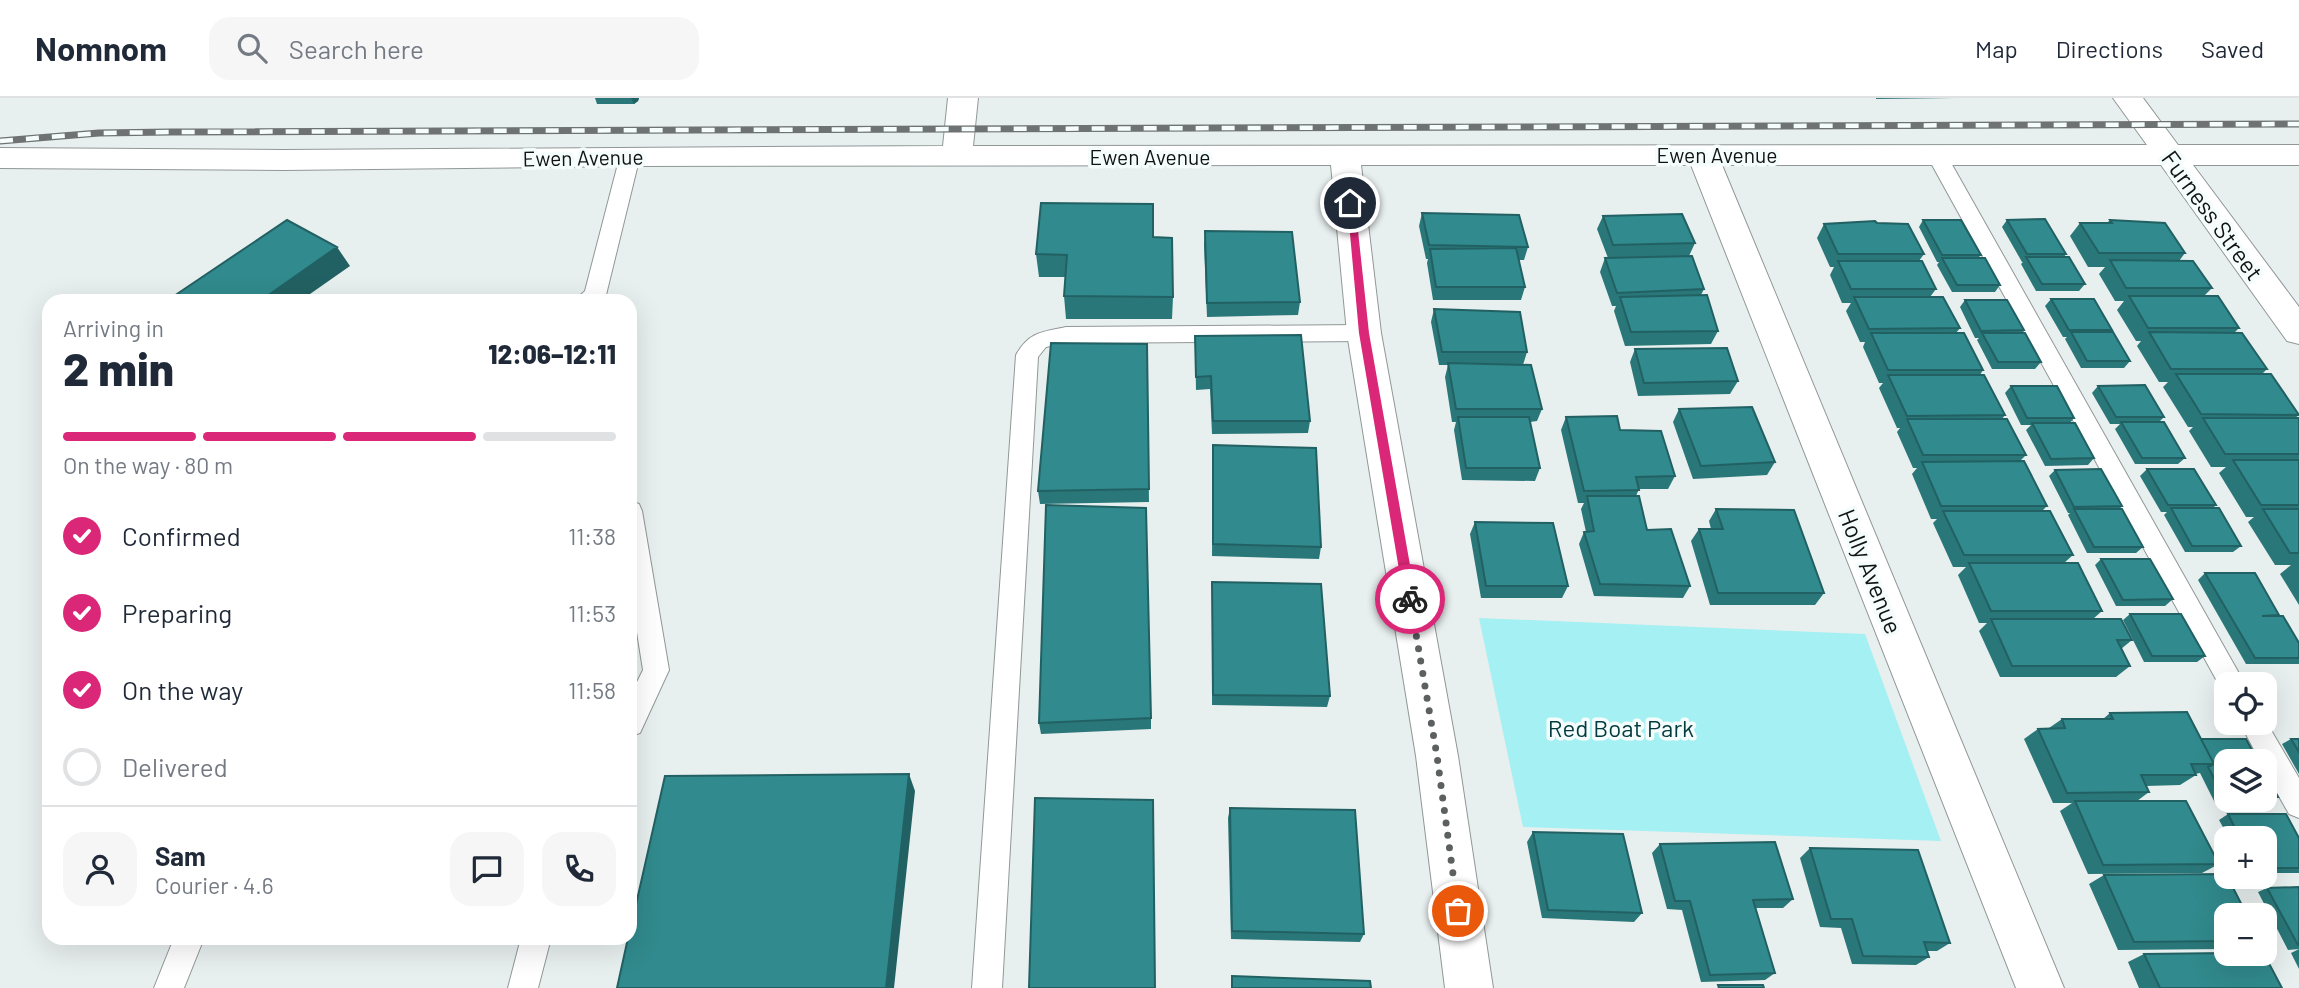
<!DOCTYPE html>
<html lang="en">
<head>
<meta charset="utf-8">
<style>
  body { margin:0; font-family:Barlow,sans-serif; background:#f6f6f7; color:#1f2937; height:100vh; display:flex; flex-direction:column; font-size:26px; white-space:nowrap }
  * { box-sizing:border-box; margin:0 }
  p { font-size:23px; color:#747a83 }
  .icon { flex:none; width:38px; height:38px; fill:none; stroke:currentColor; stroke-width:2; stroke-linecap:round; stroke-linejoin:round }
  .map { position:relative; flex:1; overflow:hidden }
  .panel { position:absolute; left:42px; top:196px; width:595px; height:651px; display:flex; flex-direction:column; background:#fff; border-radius:21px; box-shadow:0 7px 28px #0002 }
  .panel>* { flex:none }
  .fabs { position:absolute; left:2214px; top:574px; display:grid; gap:14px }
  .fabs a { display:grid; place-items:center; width:63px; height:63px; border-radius:14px; background:#fff; box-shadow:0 7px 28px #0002; font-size:35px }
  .pin { position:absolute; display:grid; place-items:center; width:60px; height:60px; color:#fff; margin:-30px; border:4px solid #fff; border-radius:50%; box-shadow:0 2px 7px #0007 }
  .courier { position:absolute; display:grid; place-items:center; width:70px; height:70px; margin:-35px; border:5px solid #db2777; border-radius:50%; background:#fff; color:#222; box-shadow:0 2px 9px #0007 }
  .overview em { font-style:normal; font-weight:800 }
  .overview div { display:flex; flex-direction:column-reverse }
  .overview { display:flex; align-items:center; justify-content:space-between; height:119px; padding:0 21px }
  h1 { font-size:46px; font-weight:800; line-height:52px }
  .bar { display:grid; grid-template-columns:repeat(4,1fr); gap:10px 7px; align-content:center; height:84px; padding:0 21px }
  .bar i { height:9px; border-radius:5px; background:#e0e1e3 }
  .bar .active { background:#db2777 }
  .bar p { grid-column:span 4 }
  .line { display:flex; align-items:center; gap:18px; padding:0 21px; border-top:2px solid #e0e1e3 }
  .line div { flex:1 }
  .round { display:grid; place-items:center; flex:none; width:74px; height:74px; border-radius:21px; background:#f6f6f7 }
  ol { padding:0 21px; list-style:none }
  li { display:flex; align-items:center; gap:21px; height:77px }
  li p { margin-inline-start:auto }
  li .icon { padding:7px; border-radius:50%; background:#db2777; color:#fff; stroke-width:4 }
  li:last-child { color:#747a83 }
  li i { width:38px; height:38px; border:4px solid #e0e1e3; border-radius:50% }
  header { display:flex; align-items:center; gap:42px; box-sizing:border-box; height:98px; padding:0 35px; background:#fff; border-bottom:2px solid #e0e1e3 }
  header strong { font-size:33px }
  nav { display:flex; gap:38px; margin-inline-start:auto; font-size:24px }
  .search { width:490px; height:63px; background:#f6f6f7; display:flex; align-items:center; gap:18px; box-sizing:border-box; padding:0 24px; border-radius:21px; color:#747a83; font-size:26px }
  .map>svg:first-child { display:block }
</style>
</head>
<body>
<header>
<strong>Nomnom</strong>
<div class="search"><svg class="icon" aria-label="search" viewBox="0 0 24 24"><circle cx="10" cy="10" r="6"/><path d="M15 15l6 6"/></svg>Search here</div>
<nav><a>Map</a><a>Directions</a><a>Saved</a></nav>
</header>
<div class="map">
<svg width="2299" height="890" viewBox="0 0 2299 890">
  <rect width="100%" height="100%" fill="#e8efef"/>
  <!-- green -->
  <path fill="#a4f0f2" d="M1479,520L1865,536L1941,743L1523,729Z"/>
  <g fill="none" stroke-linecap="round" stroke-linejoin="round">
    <defs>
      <path id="service" d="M1936,50L1943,52L1946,56L2245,586H2226V595L2223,594L1926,56L1929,52Z
        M630,52L637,54L640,58L606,197L601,203H574L585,193L620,58L623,54Z
        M1364,227L1372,229L1375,235L1372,241L1364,243L1066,245L1046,249L1038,259L1002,890H972L1016,257C1029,234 1042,234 1066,229Z
        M630,403L639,406L642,413L669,572L640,635L630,638V598L643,572L630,490Z
        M2264,620L2299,680V720L2289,716L2264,672V663H2260L2240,625H2264Z
        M174,840H204L184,890H154Z
        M521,840H551L538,890H508Z"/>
      <path id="minor" d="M948,0H978L973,48L2147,47L2113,0H2143L2178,47H2299V67H2193L2299,209V246L2287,243L2161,67H1722L2064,890H2016L1691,67H1361L1381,235L1458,658L1493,890H1445L1416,658L1347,235L1331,67L630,68L283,72L0,70V50L283,52L943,48Z"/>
    </defs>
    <!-- service casing -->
    <use href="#service" stroke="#919797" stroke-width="2"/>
    <!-- minor casing -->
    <use href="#minor" stroke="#919797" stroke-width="2"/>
    <!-- service -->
    <use href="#service" fill="#fff" fill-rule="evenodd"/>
    <!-- minor -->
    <use href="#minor" fill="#fff" fill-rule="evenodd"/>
    <defs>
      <path id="rail" d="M0,43L99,35L171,34L2299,26"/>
    </defs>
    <!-- rail casing -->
    <use href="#rail" stroke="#6e7272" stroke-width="7"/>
    <!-- rail -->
    <use href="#rail" stroke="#f5fcfc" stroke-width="4.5" stroke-dasharray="13" stroke-linecap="butt"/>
  </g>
  <!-- wall -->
  <path fill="#2a7779" d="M595,0H639L638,3L634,6H597Z
    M1876,0H1955L1876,1Z
    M1422,115L1528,149L1524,162H1519L1525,189L1521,202H1433L1427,165L1428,161H1426L1419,128Z
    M1603,118L1695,145L1689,158L1704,191L1701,197L1718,233L1711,246L1625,248L1614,213L1616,208H1612L1600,174L1605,160H1608L1597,131Z
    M1923,122L1981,157L1978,160L2000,187L1995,194H1952L1937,167L1939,164H1937L1919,129Z
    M2007,122L2066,156L2064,159L2085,186L2079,193H2036L2021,166L2023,164H2022L2002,129Z
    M2110,122L2185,155L2179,163L2212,190L2204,198L2239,230L2234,235L2267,271L2262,276L2299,317L2295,320H2299V507L2280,476L2291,467H2275L2248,424L2254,419H2246L2219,375L2226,369H2211L2189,333L2193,329H2188L2163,289L2168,284H2159L2137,248L2141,243H2136L2117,212L2124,203H2115L2099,176L2105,169H2088L2070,138L2080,125H2107Z
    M1877,125L1924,156L1919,163L1936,191L1930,199L1960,230L1956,235L1983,272L1980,277L2005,317L2002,321L2026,357L2020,363L2047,408L2042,413L2073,457L2064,465L2102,513L2093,521L2132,542L2121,551L2130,568L2116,579H2000L1979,533L1987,525H1979L1958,477L1966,469H1953L1933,425L1937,421H1931L1912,376L1917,370H1913L1897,334L1900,330H1897L1879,290L1883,285H1879L1863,249L1865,244H1860L1846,213L1851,205H1842L1830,177L1834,169H1830L1817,140L1824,126Z
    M1205,133L1300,204L1298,217L1207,219L1204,147Z
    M1153,139L1173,199L1172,221H1066L1064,198L1065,179H1039L1036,156Z
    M2051,201L2112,232L2110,234L2130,263L2124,270H2081L2065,241L2067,239H2063L2045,208Z
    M1965,202L2024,232L2022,235L2041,264L2035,271H1992L1977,242L1979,240H1975L1960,209Z
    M1434,211L1527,254L1523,267L1542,311L1537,323L1530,324L1540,370L1535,383L1462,382L1454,332L1456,324H1452L1445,279L1448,267H1439L1431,224Z
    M1195,238L1310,323L1308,335L1212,336L1210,291L1196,292Z
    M1147,246L1149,404L1040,406L1038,393Z
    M1635,251L1738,283L1730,296L1638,298L1630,264Z
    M2011,288L2074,320L2070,325L2094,360L2088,367L2045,368L2026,332L2031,327H2021L2005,295Z
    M2098,288L2164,319L2159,324L2185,360L2178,366H2135L2115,331L2120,326H2110L2092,295Z
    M1679,311L1775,364L1767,377L1693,381L1673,324Z
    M1566,319L1620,332L1675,378L1668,391H1639L1636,398L1647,432L1690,488L1683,500L1594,498L1579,446L1584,434H1586L1581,411L1584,405H1578L1561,332Z
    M1213,347L1321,449L1319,461L1212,458Z
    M2147,371L2216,407L2213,410L2241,448L2233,454H2185L2164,417L2167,414H2161L2140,378Z
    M2055,372L2122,408L2119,411L2143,449L2136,455H2087L2068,417L2070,415H2068L2049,378Z
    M1716,411L1824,495L1815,507H1710L1691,443L1699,431H1711L1709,423Z
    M1475,424L1568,488L1562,500H1481L1470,436Z
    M2101,461L2173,501L2165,508H2116L2095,467Z
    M2205,475L2279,517L2278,518L2299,545V566H2246L2198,482Z
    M1212,484L1330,598L1327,609L1212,607Z
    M2130,516L2205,558L2197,564H2144L2123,522Z
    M2110,615L2201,641L2226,663V702H2264V674L2278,699L2269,704L2215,705L2200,675L2195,676L2196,677L2180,687L2146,688L2149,694L2137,703L2219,766L2202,775L2088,776L2060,713L2072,705H2053L2024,641L2038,631L2049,630L2062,621H2103Z
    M1151,620V631L1041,636L1039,625Z
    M2291,641H2299V676L2282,646Z
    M1230,710L1364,836L1360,844L1231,841L1228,720Z
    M2228,716L2299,740V775H2264V740H2229L2219,722Z
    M1533,734L1642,815L1634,824L1542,820L1527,744Z
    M1660,746L1793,801L1783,810H1756L1775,875L1765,882L1701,884L1682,812L1667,811L1652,755Z
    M1810,750L1950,845L1937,853H1927L1929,859L1916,867L1852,866L1841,830L1820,829L1800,760Z
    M2104,777L2226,817V851L2118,852L2089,786Z
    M2299,789V851L2288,852L2258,794L2267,790Z
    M2299,851V871L2291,855Z
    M2144,856L2282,890H2139L2128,864Z"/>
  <!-- shaded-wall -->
  <path fill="#226163" d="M631,0H639L638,3L634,6Z
    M337,149L350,168L300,203H260Z
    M909,676L915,693L894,890H886Z"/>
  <!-- building -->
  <path fill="#318a8d" stroke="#226163" stroke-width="2" d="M1041,105L1153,106V139L1172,140L1173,199L1064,198L1067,157L1036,156Z
    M1422,115L1519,117L1528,149L1429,147Z
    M1682,116L1695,145L1613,147L1603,118Z
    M2045,121L2066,156H2027L2007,122Z
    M287,122L337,149L260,203H170L168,202Z
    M1923,122H1961L1981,157H1942Z
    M2110,122L2165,125L2185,155H2099L2080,125H2112Z
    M1875,123L1877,125L1908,126L1924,156H1838L1824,126Z
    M1205,133L1292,134L1300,204L1207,205Z
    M1516,150L1525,189H1436L1430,151Z
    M1692,158L1704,191L1617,195L1605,160Z
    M2026,159H2069L2085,186H2042Z
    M1942,160H1985L2000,187H1957Z
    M2110,162L2193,163L2212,190H2126Z
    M1838,163H1922L1936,191H1851Z
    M1707,197L1718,233L1631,234L1620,199Z
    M2129,198H2218L2239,230H2148Z
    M1854,199H1943L1960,230L1869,231Z
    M2051,201H2094L2112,232H2069Z
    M1965,202H2007L2024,232L1981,233Z
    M1434,211L1520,214L1527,254H1442Z
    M2071,234H2113L2130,263H2087Z
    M2149,234L2242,235L2267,271H2171Z
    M1871,235H1964L1983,272H1888Z
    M1982,235H2025L2041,264H1998Z
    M1301,237L1310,323H1213L1211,278L1196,279L1195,238Z
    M1051,245L1147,246L1149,391L1038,393Z
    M1727,250L1738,283L1644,285L1635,251Z
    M1448,265L1531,267L1542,311H1456Z
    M2176,276H2271L2299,317L2201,316Z
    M1888,277H1984L2005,317L1907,318Z
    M2145,287L2164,319H2116L2098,288Z
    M2011,288H2057L2074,320H2027Z
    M1752,309L1775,364L1701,368L1679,311Z
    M1617,318L1620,332L1661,333L1675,378L1636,379L1639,392L1584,393L1566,319Z
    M1458,319H1529L1540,370H1466Z
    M2203,320H2299V356H2225Z
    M1907,321H2007L2026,357H1923Z
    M2121,324H2164L2185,360H2142Z
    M2032,325H2075L2094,360L2051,361Z
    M1213,347L1316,350L1321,449L1213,446Z
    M2233,362H2299V407H2261Z
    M2024,363L2047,408H1941L1922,364Z
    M2101,371L2122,408L2074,409L2055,372Z
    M2147,371H2194L2216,407H2168Z
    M1587,398H1639L1647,432L1671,431L1690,488L1600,486L1584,434L1594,433Z
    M1046,407L1146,410L1151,620L1039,625Z
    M2171,410H2219L2241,448H2192Z
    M1716,411L1794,412L1824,495H1718L1699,431H1723Z
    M2074,411H2122L2143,449H2094Z
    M2263,411H2299V455H2290Z
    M1943,413H2050L2073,457H1964Z
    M1475,424L1553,425L1568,488H1486Z
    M2101,461H2150L2173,501L2123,502Z
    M1969,465H2078L2102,513H1991Z
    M2205,475H2255L2279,517L2262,518H2283L2299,545V560H2255Z
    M1212,484L1321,486L1330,598L1213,597Z
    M2130,516H2181L2205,558H2152Z
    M1991,521H2121L2132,542H2117L2130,568H2012Z
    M2187,614L2214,666H2191L2196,677H2141L2149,694L2067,695L2038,631L2065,630L2062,621H2113L2110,615Z
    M2201,641H2246L2258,663H2226V699H2224L2208,669L2214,666Z
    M2291,641H2299V654Z
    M2264,674L2278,699H2264Z
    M909,676L886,890H617L628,840H630V833L665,678Z
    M1035,700L1153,702L1155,890H1029Z
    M2075,703H2186L2219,766L2103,767Z
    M1230,710L1355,712L1364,836L1232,833Z
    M2228,716H2286L2299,740V770H2264V740H2240Z
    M1533,734L1623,736L1642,815L1548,812Z
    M1775,744L1793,801L1753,802L1775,875L1710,877L1690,803H1675L1660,746Z
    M1810,750L1918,752L1950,845L1924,844L1929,859L1863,858L1852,821H1831Z
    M2226,776L2247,817H2226V843L2134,844L2104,777Z
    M2299,789V847H2298L2267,790Z
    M2226,855V856H2264L2282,890H2160L2144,856Z
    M1232,878L1370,883L1371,890H1232Z
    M1718,887H1763L1764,890H1719Z"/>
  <!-- route -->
  <path fill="#db2777" d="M1347,103L1355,105L1369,235L1416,501L1410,506L1404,501L1359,235Z"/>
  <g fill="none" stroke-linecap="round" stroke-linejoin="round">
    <!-- done -->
    <path stroke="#5c6060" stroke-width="7" stroke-dasharray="0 12.6" d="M1410,501L1437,658L1458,813"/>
  </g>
  <g text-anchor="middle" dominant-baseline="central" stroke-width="7" stroke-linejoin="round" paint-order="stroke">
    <!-- far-street labels -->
    <g font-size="21" fill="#111313" stroke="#f5fcfc">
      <text x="1717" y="56">Ewen Avenue</text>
      <text x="1150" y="58">Ewen Avenue</text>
      <text transform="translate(583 59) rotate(-1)">Ewen Avenue</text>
    </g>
    <!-- street labels -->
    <g font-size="24" fill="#111313" stroke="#f5fcfc">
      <text transform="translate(2213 117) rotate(54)">Furness Street</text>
      <text transform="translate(1871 473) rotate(68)">Holly Avenue</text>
    </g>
    <!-- park labels -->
    <g font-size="24" fill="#023b3d" stroke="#f5fcfc">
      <text x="1621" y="629">Red Boat Park</text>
    </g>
  </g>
</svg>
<div class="fabs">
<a><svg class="icon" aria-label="locate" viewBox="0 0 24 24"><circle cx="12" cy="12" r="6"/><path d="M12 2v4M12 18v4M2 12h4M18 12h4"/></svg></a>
<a><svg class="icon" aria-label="layers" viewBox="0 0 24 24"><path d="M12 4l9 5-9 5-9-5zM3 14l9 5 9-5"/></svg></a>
<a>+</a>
<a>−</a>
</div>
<div class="pin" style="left:1458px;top:813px;background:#ea580c"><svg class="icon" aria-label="bag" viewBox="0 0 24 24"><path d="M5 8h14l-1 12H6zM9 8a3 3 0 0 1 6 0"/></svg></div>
<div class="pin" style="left:1350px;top:105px;background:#1f2937"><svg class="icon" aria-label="home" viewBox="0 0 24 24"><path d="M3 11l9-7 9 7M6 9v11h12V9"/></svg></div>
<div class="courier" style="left:1410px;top:501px"><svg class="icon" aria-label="bike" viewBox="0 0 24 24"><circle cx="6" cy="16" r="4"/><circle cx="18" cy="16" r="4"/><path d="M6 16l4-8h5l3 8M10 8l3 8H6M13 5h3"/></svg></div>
<section class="panel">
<div class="overview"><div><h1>2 min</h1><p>Arriving in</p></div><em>12:06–12:11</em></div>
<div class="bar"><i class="active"></i><i class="active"></i><i class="active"></i><i></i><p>On the way · 80 m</p></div>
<ol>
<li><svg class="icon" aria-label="check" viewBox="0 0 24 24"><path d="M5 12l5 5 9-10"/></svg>Confirmed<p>11:38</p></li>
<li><svg class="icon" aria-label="check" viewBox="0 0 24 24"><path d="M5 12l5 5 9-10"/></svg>Preparing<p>11:53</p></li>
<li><svg class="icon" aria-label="check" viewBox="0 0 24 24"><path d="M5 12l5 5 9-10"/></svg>On the way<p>11:58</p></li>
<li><i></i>Delivered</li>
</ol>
<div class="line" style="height:126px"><a class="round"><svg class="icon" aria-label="person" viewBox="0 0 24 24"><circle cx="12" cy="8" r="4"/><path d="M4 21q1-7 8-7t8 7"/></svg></a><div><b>Sam</b><p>Courier · 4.6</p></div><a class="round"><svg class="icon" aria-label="chat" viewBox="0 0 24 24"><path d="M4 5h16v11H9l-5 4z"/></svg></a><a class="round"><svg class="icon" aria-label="phone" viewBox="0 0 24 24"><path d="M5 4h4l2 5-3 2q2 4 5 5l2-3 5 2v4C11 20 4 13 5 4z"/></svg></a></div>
</section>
</div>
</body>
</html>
